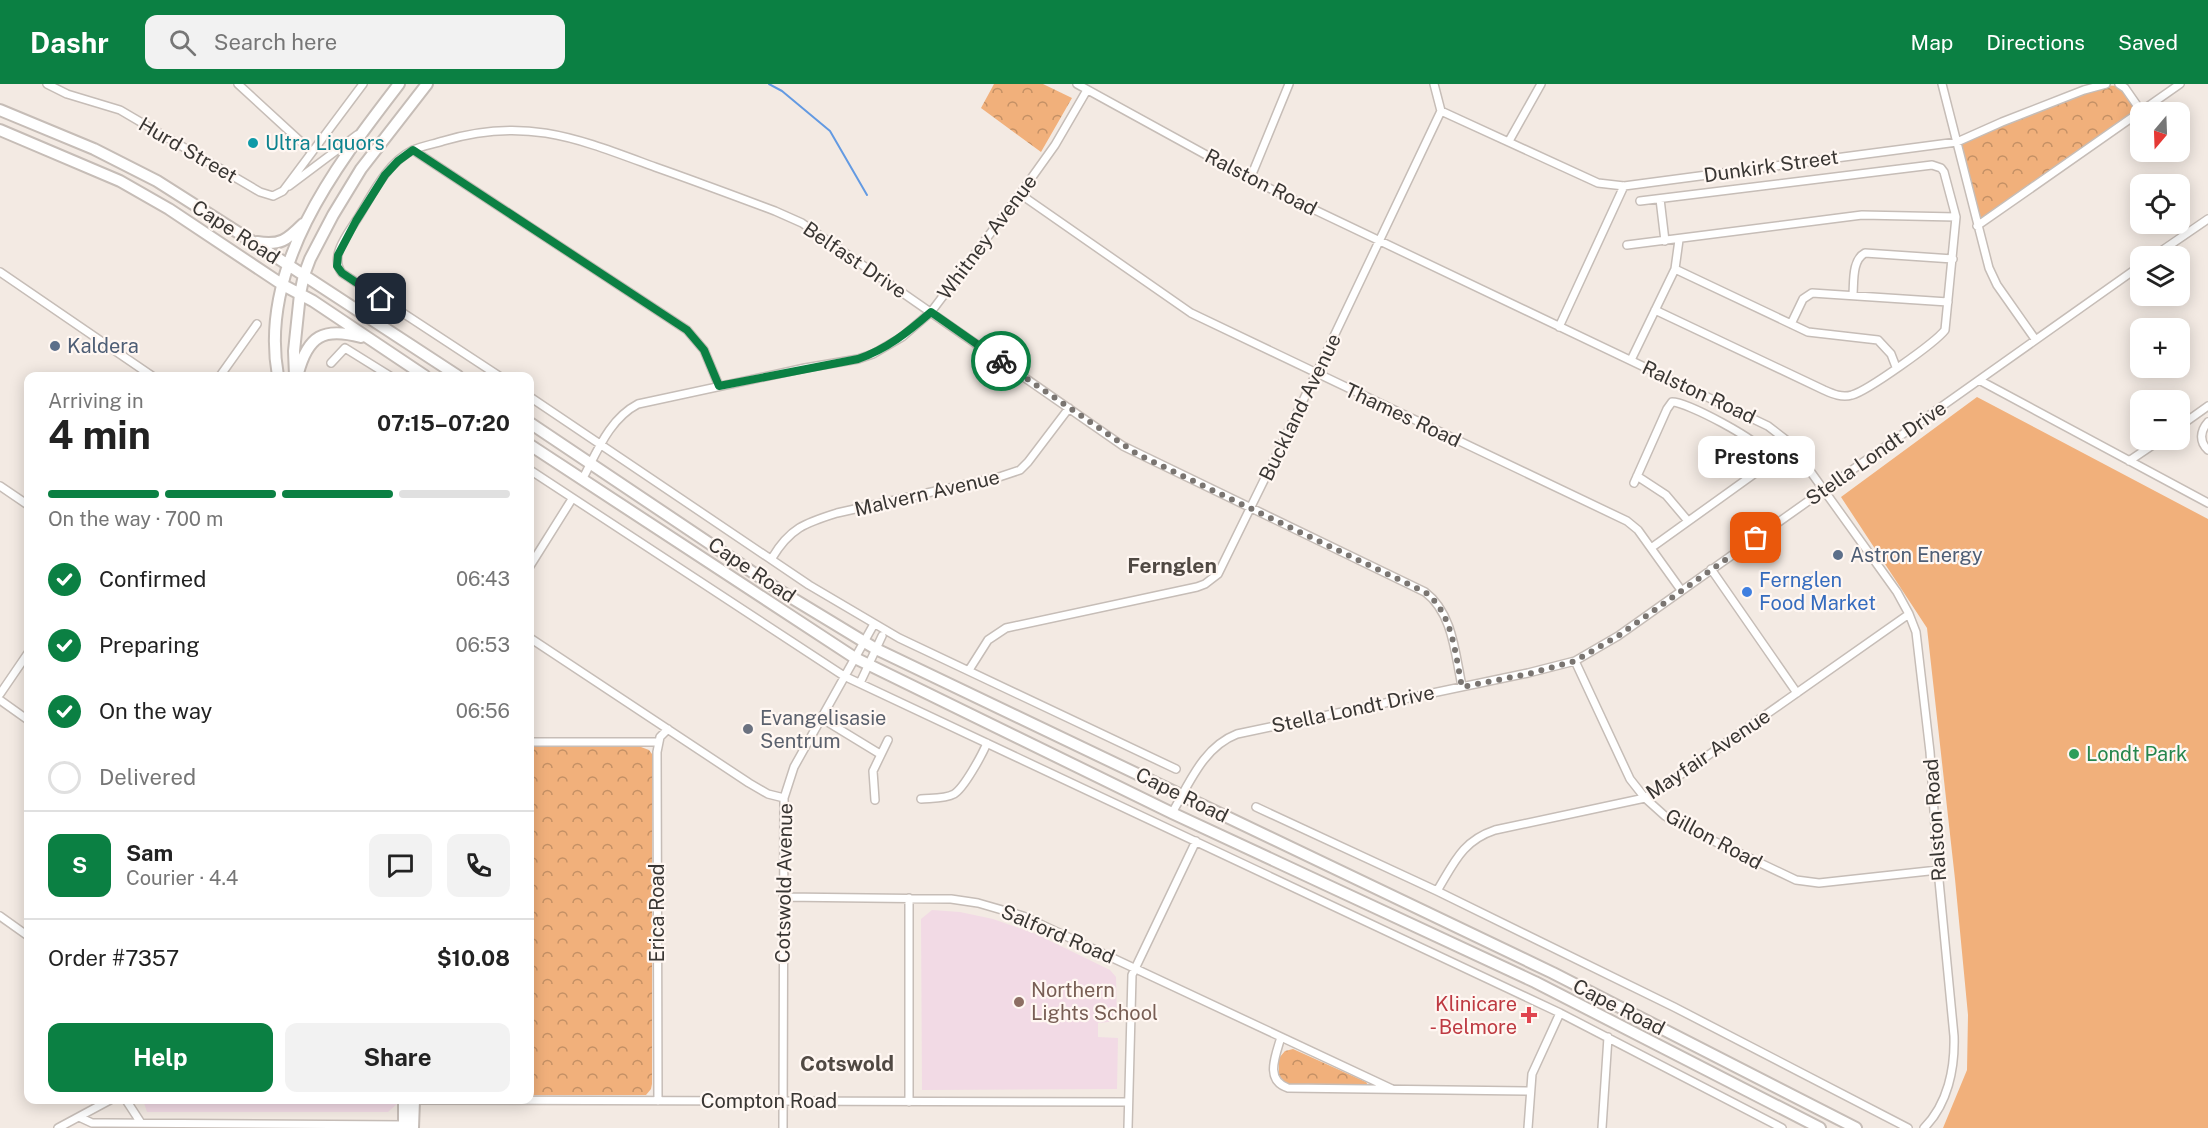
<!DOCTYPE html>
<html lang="en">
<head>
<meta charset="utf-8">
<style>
  body { margin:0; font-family:"Public Sans",sans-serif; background:#f2f2f2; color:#222; height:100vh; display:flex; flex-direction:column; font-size:22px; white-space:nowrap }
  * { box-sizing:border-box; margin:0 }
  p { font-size:20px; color:#767676 }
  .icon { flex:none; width:33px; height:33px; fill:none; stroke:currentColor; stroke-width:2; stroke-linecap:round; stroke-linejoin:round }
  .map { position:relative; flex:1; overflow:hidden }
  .side { position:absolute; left:24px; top:288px; width:510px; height:732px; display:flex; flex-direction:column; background:#fff; border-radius:12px; box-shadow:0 3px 15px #0003 }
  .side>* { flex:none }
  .needle { width:39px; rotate:199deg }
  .fabs { position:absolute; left:2130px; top:18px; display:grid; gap:12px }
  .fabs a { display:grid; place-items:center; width:60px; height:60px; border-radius:12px; background:#fff; box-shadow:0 3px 15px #0003; font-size:30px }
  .pin { position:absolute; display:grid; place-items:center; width:51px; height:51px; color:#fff; margin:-26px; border-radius:12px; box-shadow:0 3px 9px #0006 }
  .courier { position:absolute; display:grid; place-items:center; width:60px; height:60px; margin:-30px; border:4px solid #0b8043; border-radius:50%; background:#fff; color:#222; box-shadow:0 2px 8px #0007 }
  .bubble { position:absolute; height:42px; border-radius:12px; background:#fff; box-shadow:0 3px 15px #0003; font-size:20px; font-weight:700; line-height:42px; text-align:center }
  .summary em { font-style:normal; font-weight:700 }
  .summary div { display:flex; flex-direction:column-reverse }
  .summary { display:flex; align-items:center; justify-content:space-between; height:102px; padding:0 24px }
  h1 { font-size:39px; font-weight:700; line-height:45px }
  .bar { display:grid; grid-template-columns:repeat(4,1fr); gap:9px 6px; align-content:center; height:72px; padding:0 24px }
  .bar i { height:8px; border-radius:4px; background:#e0e0e0 }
  .bar .current { background:#0b8043 }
  .bar p { grid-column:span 4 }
  .line { display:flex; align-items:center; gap:15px; padding:0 24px; border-top:2px solid #e0e0e0 }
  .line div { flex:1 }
  .round { display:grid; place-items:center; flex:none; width:63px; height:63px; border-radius:12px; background:#f2f2f2 }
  ol { padding:0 24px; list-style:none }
  li { display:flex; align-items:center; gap:18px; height:66px }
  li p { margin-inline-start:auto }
  li .icon { padding:6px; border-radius:50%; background:#0b8043; color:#fff; stroke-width:4 }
  li:last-child { color:#767676 }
  li i { width:33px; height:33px; border:3px solid #e0e0e0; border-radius:50% }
  .cta { display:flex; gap:12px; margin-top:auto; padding:12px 24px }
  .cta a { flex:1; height:69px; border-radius:12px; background:#0b8043; color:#fff; font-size:24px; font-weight:700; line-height:69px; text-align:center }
  .cta a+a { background:#f2f2f2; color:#222 }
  header { display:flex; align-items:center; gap:36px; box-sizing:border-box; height:84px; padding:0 30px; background:#0b8043; color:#fff }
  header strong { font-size:28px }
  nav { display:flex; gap:33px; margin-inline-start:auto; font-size:21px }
  .search { width:420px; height:54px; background:#f2f2f2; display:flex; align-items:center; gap:15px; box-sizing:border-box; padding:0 21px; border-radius:12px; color:#767676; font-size:22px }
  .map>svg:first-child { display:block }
</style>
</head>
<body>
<header>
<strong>Dashr</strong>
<div class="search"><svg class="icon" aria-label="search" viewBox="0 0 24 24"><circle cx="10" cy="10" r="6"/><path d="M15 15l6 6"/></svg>Search here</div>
<nav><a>Map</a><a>Directions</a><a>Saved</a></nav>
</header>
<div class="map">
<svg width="2208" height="1044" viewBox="0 0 2208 1044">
  <defs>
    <pattern id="forest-crowns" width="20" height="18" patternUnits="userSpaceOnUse" patternTransform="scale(1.5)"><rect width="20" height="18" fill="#f1b07b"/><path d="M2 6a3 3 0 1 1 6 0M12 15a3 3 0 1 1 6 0" fill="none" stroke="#c49065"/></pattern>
  </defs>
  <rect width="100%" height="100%" fill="#f3eae3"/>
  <!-- education -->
  <path fill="#f2dae5" d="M932,826L960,828L993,835L1036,850L1110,886L1116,893L1117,937L1098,939V953L1118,954L1117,1005L922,1006L921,835Z
    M143,1016H397V1020L388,1028H147Z"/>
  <!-- forest -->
  <path fill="url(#forest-crowns)" d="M994,0H1043L1072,14L1041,68L981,24Z
    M2093,1L2123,2L2139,25L1979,139L1958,61Z
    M530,662L641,663L649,666L652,670V1000L651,1005L646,1011H530Z
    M1293,965L1366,998L1368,1001H1291L1286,999L1279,992V974L1285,967Z"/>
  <!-- pitch -->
  <path fill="#f1b07b" d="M1977,313L2208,435V1044H1943L1967,986L1968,931L1955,795L1927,544L1841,413Z"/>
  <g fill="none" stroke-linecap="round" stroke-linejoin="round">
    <!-- stream -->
    <path stroke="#639ae2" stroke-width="2" d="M769,0L782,7L830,47L867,111"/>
    <defs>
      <path id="street" d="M47,0L67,10L120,26L260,108L273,112L283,107L363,0
        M238,0L312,68
        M1077,0L1250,95L1768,342L1790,359L1897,508L1909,530L1916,548L1930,668L1938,786L1954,952C1955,984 1948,1020 1924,1044
        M1942,0L1989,184L1997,201L2035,255
        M2119,0L2125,4L2141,27
        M1441,27L1598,99L1624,102L1957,58L2002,38L2084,6L2106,0
        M1509,57L1541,0
        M413,66L687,246L704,266L719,302
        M1250,95L1289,0
        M289,102L357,51
        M1020,110L1191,229L1627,437L1638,446L1681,506
        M1660,115L1665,157
        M1977,142L2180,0
        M1627,161L1862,131L1956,133L1944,88L1941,84L1932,81L1640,117
        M2154,172L2208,135
        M1675,185L1808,248L1878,256L1891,270L1896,283
        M0,188L152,292
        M1853,210C1854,197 1852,176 1865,169L1953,175
        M1655,226L1824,306C1833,310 1842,314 1852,311C1867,307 1935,259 1945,246L1956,133
        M1791,240L1803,215L1812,209L1948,218
        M1559,243L1624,102
        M1631,276L1675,185L1679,156
        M331,279L345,264L390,292
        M220,292L257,240
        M499,292L342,189C328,172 350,147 359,132C373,109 387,79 413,66C422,62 434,60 443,57C526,32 579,55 655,83C695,97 735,112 775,127L802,139L1123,362L1425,508C1453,529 1455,570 1462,602
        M1979,296L2140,182
        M530,313L809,501L899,554L1176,685
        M2208,338C2200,347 2199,358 2208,366
        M2180,342L2208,322
        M2129,377L2160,356
        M530,386L844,592L1560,929L1782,1044
        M1637,392L1666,411L1688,437
        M582,396C597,368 609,335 638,320L805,284L858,275L873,270L902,253L931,228L1020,110L1055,61L1087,6
        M1634,399L1667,325L1672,318C1687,318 1759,356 1766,370L1764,381L1761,385L1651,464
        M0,402L28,421
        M772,474C790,444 805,439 837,429L999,393L1020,386L1028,378L1069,324
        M530,482L572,415
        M1711,485L1797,609
        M530,554L749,699L768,710L784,714
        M1575,577L1630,695L1645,714L1665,732L1682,742L1796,796L1819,799L1938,786
        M969,586L988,556L1006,544L1197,503L1205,500L1218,490L1316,290L1441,27L1434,0
        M860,599L882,552
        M0,610L28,569
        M0,616L28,636
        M821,634L880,670
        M530,658H658
        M921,715C931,714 945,715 954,710C964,704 982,671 987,659
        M875,716L873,687L888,656
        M1256,723L1437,807L1674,923L1908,1044
        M1172,729C1189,700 1203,663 1237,650L1528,589L1575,577L1618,552L1979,296L2208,419
        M1437,807C1454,779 1462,757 1495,746L1645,714L1663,703L1909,530
        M783,813L951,815L978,819L1023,832L1392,1005
        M0,832L28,852
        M1281,953C1276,971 1264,996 1288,1004L1529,1007
        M126,1016L141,1039
        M410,1016L1127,1018
        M658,1017L657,668L660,653L668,645
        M909,1018V814
        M79,1033L92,1039H105L405,1041
        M58,1044L110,1016
        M783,1044L784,714L794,683L874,540
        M1128,1044L1132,891L1196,757
        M1528,1044L1532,990L1560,929
        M1602,1044L1608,953"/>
      <path id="primary" d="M0,26L94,65L157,97L253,158L458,292
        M0,46L120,97L169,125L283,201L313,217L425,292
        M257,158C280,162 287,156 303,140
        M298,289C308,252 323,243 361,253
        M278,292C258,182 336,82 399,0
        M295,292L294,267L300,210L304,191L310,175L333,131L361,85L427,0
        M530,339L782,508L876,565L1553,889L1856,1044
        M530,361L855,574L1172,729L1535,898L1820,1044
        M404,1044V1016
        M413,1044L414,1016"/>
    </defs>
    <!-- street casing -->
    <use href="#street" stroke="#c6bdb7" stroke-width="10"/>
    <!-- primary casing -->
    <use href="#primary" stroke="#c6bdb7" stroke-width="14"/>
    <!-- street -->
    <use href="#street" stroke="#fff" stroke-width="7"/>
    <!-- primary -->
    <use href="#primary" stroke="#fff" stroke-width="10"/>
  </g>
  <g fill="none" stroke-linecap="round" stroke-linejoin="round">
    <!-- done -->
    <path stroke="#7a7571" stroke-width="6" stroke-dasharray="0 10.8" d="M1001,277L1137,370L1425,508C1453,529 1455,570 1462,603L1528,590L1575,577L1618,552L1756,454"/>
    <!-- route -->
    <path stroke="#0b8043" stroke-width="8" d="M381,215L342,189L337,182L338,171L356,137L385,91L398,77L413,66L687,246L704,266L719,302L858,275C887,265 908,248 931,228L1001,277"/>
  </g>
  <!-- markers -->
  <circle fill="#0f9aa8" stroke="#fff7f2" stroke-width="2" cx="253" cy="59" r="6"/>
  <g fill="#5c6f8a" stroke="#fff7f2" stroke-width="2">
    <circle cx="55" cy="262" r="6"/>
    <circle cx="1838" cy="471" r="6"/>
  </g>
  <circle fill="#3f7fe0" stroke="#fff7f2" stroke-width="2" cx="1747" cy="508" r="6"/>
  <circle fill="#6b7280" stroke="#fff7f2" stroke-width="2" cx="748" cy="645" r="6"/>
  <circle fill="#2e9e5b" stroke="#fff7f2" stroke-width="2" cx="2074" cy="670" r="6"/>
  <circle fill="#8d6e63" stroke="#fff7f2" stroke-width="2" cx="1019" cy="918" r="6"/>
  <path fill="#e0444e" stroke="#fff7f2" stroke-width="2" d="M1526 922h6v6h6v6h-6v6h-6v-6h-6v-6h6z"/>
  <g text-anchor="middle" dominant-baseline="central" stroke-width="4.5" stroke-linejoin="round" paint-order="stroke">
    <!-- culture labels -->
    <g font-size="20" fill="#0d838f" stroke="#fff7f2" text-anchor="start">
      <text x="265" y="59">Ultra Liquors</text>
    </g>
    <!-- street labels -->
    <g font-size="20" fill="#393633" stroke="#fff7f2">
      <text transform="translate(188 66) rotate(30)">Hurd Street</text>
      <text transform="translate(1771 82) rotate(-8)">Dunkirk Street</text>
      <text transform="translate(1261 98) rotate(27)">Ralston Road</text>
      <text transform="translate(236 148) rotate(33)">Cape Road</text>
      <text transform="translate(987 153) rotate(-53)">Whitney Avenue</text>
      <text transform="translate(855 176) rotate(34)">Belfast Drive</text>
      <text transform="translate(1699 308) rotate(25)">Ralston Road</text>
      <text transform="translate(1300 323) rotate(-64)">Buckland Avenue</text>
      <text transform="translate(1403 331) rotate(25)">Thames Road</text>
      <text transform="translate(1876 369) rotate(-35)">Stella Londt Drive</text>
      <text transform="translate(927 409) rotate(-13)">Malvern Avenue</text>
      <text transform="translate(752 486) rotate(34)">Cape Road</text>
      <text transform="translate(1353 625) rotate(-12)">Stella Londt Drive</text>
      <text transform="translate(1708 670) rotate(-34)">Mayfair Avenue</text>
      <text transform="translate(1182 711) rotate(26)">Cape Road</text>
      <text transform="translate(1935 736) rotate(-94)">Ralston Road</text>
      <text transform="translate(1714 755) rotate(28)">Gillon Road</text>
      <text transform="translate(784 799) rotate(-89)">Cotswold Avenue</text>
      <text transform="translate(657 829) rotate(-90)">Erica Road</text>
      <text transform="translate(1058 850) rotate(23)">Salford Road</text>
      <text transform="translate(1619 923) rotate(27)">Cape Road</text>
      <text x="769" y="1017">Compton Road</text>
    </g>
    <!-- service labels -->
    <g font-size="20" fill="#4e5e75" stroke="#fff7f2" text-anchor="start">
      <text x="67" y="262">Kaldera</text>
      <text x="1850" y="471">Astron Energy</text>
    </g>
    <!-- shop labels -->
    <g font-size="20" fill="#366cbe" stroke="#fff7f2" text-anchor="start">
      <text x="1759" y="496">Fernglen<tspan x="1759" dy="23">Food Market</tspan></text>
    </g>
    <!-- worship labels -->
    <g font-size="20" fill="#5b616d" stroke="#fff7f2" text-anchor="start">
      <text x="760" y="634">Evangelisasie<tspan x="760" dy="23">Sentrum</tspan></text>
    </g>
    <!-- leisure labels -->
    <g font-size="20" fill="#27864d" stroke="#fff7f2" text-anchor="start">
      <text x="2086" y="670">Londt Park</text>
    </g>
    <!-- education labels -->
    <g font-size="20" fill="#785e54" stroke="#fff7f2" text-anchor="start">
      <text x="1031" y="906">Northern<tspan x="1031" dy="23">Lights School</tspan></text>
    </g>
    <!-- health labels -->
    <g font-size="20" fill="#be3a42" stroke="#fff7f2" text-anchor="end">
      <text x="1517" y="920">Klinicare<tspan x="1517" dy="23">- Belmore</tspan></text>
    </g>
    <!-- neighbourhood labels -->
    <g font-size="21" font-weight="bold" fill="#504943" stroke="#fff7f2">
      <text x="1172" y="481">Fernglen</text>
      <text x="847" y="979">Cotswold</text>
    </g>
  </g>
</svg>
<div class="fabs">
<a><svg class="needle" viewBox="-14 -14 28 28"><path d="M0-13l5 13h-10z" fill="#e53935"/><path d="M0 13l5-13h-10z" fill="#767676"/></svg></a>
<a><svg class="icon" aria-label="locate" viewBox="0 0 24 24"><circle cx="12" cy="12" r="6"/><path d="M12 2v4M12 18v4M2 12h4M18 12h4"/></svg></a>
<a><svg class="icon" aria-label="layers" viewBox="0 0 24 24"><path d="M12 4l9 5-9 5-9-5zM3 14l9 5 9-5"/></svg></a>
<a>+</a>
<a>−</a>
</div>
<div class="pin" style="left:1756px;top:454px;background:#ea580c"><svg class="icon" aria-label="bag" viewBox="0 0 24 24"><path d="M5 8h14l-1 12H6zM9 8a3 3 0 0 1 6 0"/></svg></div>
<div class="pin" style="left:381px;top:215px;background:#1f2937"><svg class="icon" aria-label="home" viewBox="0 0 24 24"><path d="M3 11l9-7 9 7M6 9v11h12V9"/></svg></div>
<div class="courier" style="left:1001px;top:277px"><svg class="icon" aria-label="bike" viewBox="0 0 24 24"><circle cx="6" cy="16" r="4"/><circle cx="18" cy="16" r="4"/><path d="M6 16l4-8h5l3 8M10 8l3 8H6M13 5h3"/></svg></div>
<div class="bubble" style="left:1698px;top:352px;width:117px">Prestons</div>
<section class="side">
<div class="summary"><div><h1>4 min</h1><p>Arriving in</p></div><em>07:15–07:20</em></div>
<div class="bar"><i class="current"></i><i class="current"></i><i class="current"></i><i></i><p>On the way · 700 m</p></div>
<ol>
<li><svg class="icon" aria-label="check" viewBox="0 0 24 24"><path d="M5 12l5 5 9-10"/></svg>Confirmed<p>06:43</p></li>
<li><svg class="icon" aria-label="check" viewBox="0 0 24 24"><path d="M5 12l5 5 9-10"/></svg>Preparing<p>06:53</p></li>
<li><svg class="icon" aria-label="check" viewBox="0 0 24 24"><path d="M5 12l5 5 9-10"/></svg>On the way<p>06:56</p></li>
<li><i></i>Delivered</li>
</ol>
<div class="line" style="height:108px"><b class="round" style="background:#0b8043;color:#fff">S</b><div><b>Sam</b><p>Courier · 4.4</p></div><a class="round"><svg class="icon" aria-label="chat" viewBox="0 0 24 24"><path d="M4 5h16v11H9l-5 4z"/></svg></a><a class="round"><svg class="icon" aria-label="phone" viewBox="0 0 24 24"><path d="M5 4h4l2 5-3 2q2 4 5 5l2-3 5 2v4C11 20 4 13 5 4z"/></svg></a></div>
<div class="line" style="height:78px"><div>Order #7357</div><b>$10.08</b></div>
<div class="cta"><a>Help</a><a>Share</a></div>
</section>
</div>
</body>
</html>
